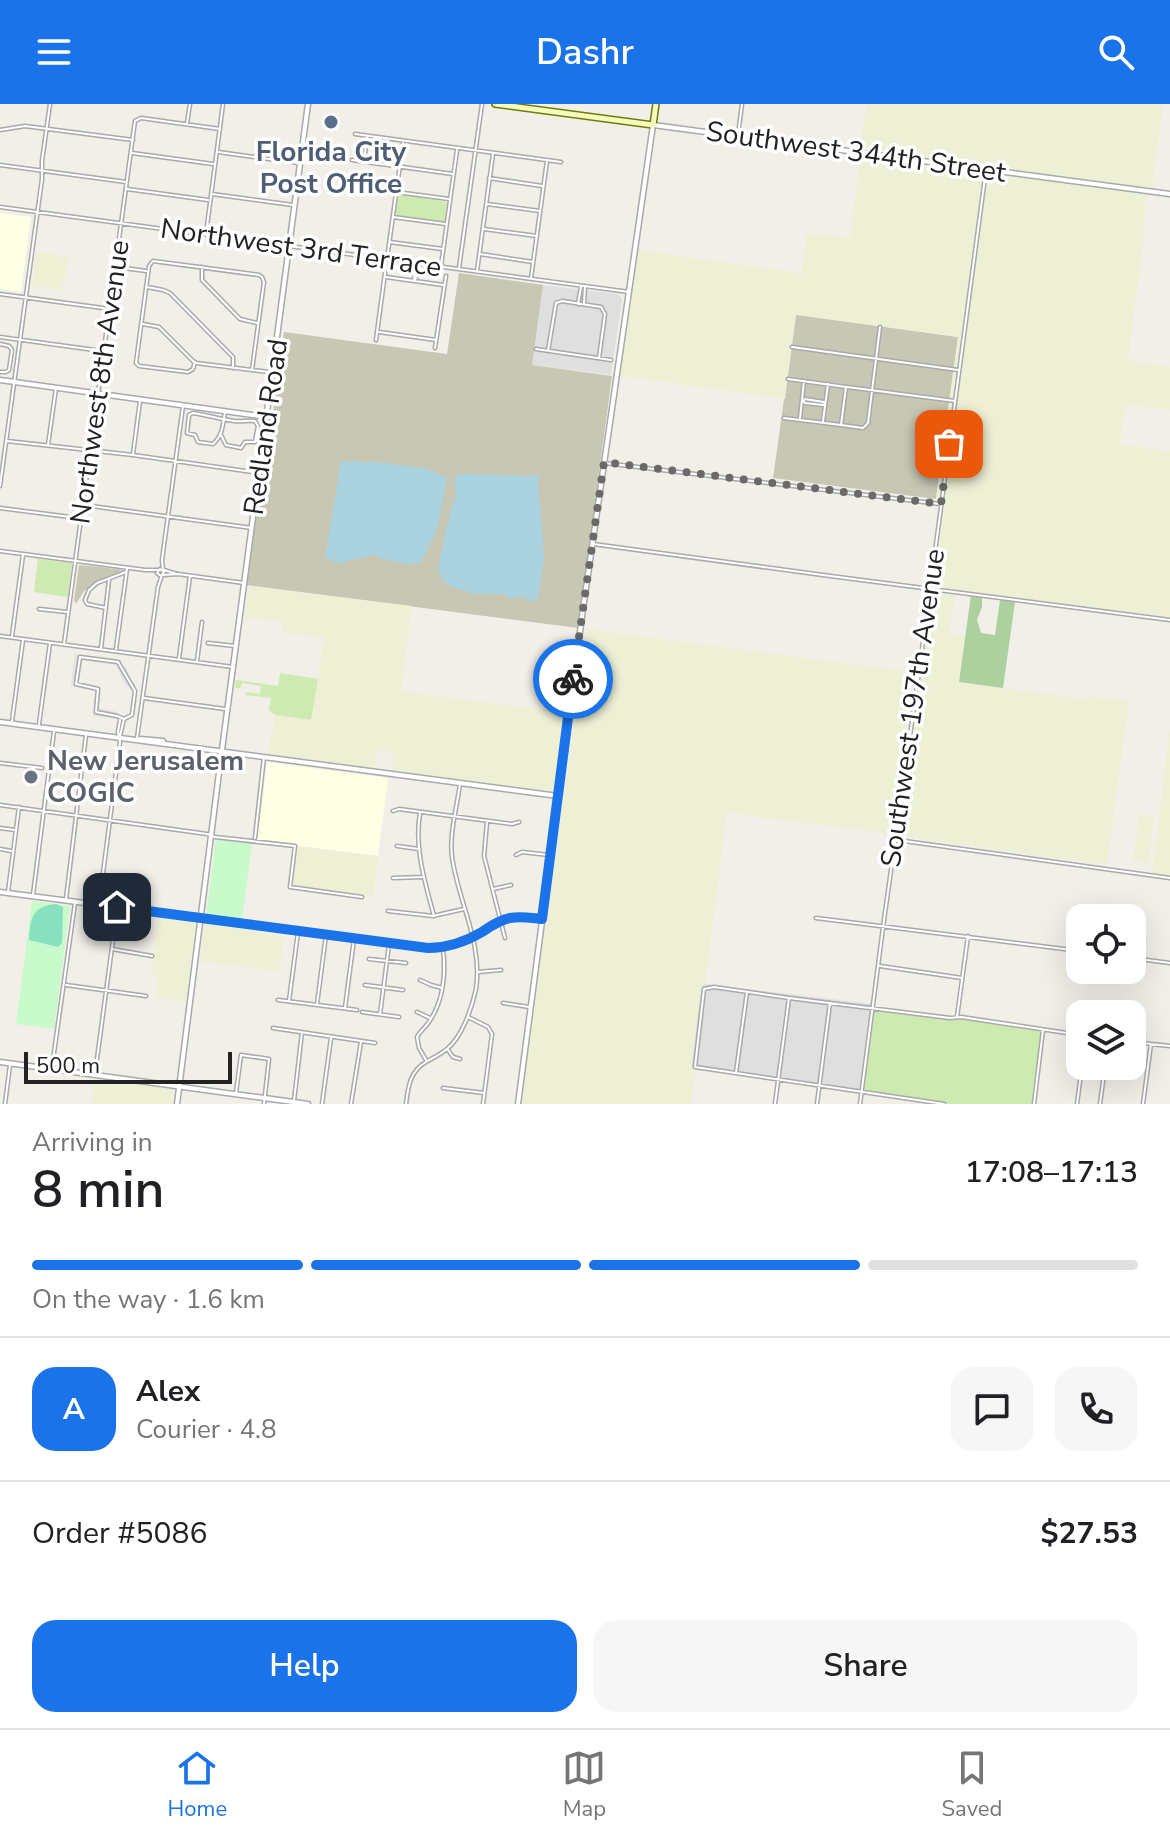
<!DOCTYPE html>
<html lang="en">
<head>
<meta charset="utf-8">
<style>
  body { margin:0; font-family:"Nunito Sans",sans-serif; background:#f6f6f6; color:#202124; height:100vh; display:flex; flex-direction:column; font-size:30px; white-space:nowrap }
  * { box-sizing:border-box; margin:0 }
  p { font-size:26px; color:#757577 }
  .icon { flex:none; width:44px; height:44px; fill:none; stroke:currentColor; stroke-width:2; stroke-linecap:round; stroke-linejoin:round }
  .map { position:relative; height:1000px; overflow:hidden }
  .details { display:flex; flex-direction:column; background:#fff; flex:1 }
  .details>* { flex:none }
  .tools { position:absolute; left:1066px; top:800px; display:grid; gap:16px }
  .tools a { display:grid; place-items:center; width:80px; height:80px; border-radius:16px; background:#fff; box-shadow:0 8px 32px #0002; font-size:40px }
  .scale { position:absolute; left:24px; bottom:20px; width:208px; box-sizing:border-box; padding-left:8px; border:4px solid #222; border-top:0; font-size:22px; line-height:28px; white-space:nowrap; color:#222; -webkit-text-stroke:6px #fff; paint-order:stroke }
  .pin { position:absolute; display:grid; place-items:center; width:68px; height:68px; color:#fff; margin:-34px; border-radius:16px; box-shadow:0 4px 12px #0006 }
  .courier { position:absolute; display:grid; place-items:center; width:80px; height:80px; margin:-40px; border:6px solid #1a73e8; border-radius:50%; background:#fff; color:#222; box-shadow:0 2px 10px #0007 }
  .headline em { font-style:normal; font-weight:600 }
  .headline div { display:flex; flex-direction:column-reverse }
  .headline { display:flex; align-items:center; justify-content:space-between; height:136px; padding:0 32px }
  h1 { font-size:52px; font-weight:600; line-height:60px }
  .bar { display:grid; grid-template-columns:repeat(4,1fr); gap:12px 8px; align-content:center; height:96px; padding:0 32px }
  .bar i { height:10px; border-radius:6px; background:#e0e0e0 }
  .bar .current { background:#1a73e8 }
  .bar p { grid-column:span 4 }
  .line { display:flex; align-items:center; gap:20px; padding:0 32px; border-top:2px solid #e0e0e0 }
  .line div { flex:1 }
  .round { display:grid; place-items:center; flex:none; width:84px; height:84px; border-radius:24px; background:#f6f6f6 }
  .cta { display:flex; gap:16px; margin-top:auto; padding:16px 32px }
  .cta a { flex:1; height:92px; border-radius:24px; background:#1a73e8; color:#fff; font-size:32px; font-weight:600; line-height:92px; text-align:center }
  .cta a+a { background:#f6f6f6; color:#202124 }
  header { display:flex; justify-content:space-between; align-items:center; height:104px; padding:0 32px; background:#1a73e8; color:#fff; font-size:36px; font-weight:600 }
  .tabs { display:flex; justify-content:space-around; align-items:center; height:112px; border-top:2px solid #e0e0e0; background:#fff; font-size:22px; color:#757577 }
  .tabs a { display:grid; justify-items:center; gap:4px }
  .tabs .current { color:#1a73e8 }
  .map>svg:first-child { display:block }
</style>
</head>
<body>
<header><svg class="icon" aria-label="menu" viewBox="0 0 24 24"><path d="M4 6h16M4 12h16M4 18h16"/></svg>Dashr<svg class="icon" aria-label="search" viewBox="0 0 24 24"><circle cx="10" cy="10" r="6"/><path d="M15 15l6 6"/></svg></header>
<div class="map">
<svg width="1170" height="1000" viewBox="0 0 1170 1000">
  <rect width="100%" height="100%" fill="#f2efe9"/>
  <!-- residential -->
  <path fill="#e0dfdf" d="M543,181L618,190L622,195L611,271L532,261Z
    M705,880L872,900L861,986L696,965L691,963L702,881Z"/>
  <!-- education -->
  <path fill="#ffffe5" d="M0,109L31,113L21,188L0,185Z
    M267,658L388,674L378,752L257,737Z"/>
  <!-- construction -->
  <path fill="#c7c7b4" d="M459,169L543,181L532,261L612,272L578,524L246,481L270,309L273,308L284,228L447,250Z
    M796,210L958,233L936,395L773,374Z
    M79,461L100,463L124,466L84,487L76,500L74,496Z"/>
  <!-- farmland -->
  <path fill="#eef0d5" d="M866,0H1163L1152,85L860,46Z
    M860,53L1145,89V111L1143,141L1128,256L1170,263V306L1125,301L1120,340L1170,347V514L933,483L945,401L936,395L958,233L796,211L785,295L620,272L638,146L801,169L807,129L850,134Z
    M36,148L69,153L62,186L32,182Z
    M250,482L412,502L401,587L566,609L557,683L549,689L393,667V649L377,646L374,665L268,650L275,611L311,616L324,534L282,528V518L245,513Z
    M933,487L955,490L949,530L965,533L959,578L1085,595L1086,592L1129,597L1107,761L901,732Z
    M587,525L914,568L893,730L727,709L705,880L701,882L691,962L696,965L691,1000H519L537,859H540Z
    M1170,622V772L1152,769Z
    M1139,710L1154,712L1149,759L1133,757Z
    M298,742L378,752L373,792L293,782Z
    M158,813L192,818L196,821L185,898L156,894L158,875L152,870Z
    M205,819L255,826V829L284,833L279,868L200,857Z
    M95,975L173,985L172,1000H91Z"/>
  <!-- grass -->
  <path fill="#cdebb0" d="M401,90L447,98L445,117L443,118L399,113L395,108L397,93Z
    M38,455L72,459L68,493L34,488Z
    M280,569L318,575L311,616L275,611L269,606L271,594L245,591L246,588L260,590L261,582L242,579L240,584H235L236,576L278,582Z
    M876,906L954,916L964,915L1038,925L1041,929L1033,1000H947L866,988L864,986L873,908Z"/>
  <!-- forest -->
  <path fill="#add19e" d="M971,491L982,493V503L977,516L981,529L995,531L1000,496L1015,498L1003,584L959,578Z"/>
  <!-- park -->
  <path fill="#c8facc" d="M216,735L252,739L242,816L206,812Z
    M32,797L70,802L54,925L16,920Z"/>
  <!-- pitch -->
  <path fill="#88e0be" d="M56,800L63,803L62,839L58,843L29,836C30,815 32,802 56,800Z"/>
  <!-- parking -->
  <path fill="#e2e2e2" d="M75,550L121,556L123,563H126L131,576L136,581L131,586L123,577L116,561L82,556L79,579L101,584L99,604L117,608L116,615L93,612L95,587L71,582Z"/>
  <!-- water -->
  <path fill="#aad3df" d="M341,357L377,358L428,365L447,374L437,425L421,459L407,460L385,456L374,451L339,459L325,454Z
    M466,370L533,372L538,371L540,373L538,379L544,453L538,497L529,496L523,493L511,494L502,490H472L446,480L437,468L441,467L438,463L452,401L456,394L455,374L456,371Z"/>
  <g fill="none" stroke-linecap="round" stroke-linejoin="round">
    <defs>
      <path id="minor" d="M187,19L190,0
        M0,26L25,22L133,36
        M355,30L561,58
        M738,31L742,0
        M218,48L299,59
        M132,49L213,60
        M352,56L453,70
        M364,58L367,33
        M0,61L126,78
        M489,74L542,82
        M127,85L208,96
        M396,88L449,95
        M212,90L293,101
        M487,100L540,107
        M0,103L629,188
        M393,113L446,120
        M484,125L537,132
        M206,130L223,0
        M389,138L443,145
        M480,150L533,158
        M387,155L403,39
        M415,161L414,177L416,174L418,161
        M441,162L457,46
        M117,163L146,167
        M202,163V176L240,215L257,219
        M459,164L482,0
        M477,167L493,50
        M386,173L443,181
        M531,174L547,57
        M147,183L163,186L170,189L233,253V264
        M0,190L110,205
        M584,199L585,182
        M578,200L581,183
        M143,220L159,223L194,258
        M379,228L436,236
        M0,233L102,247
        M376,236L386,162
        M0,240L9,242L12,246L9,266L6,268H0
        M792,243L958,266
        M435,244L446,172
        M536,245L611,256
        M548,247L556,199L562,197L601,203L605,210L599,254
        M195,258L193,265L188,268L139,262L136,259L149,162L153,157L259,171L262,173L264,178L252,266
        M196,259L269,268
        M847,283L955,297
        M803,297L805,299L823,301L824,300
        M803,297L805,295L824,298
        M784,314L841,321L846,283L788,275
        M800,314L804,277
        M823,317L828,280
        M841,321L863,324L868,319L880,223
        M221,331L226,341L241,344L245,338H255L258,322L255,317C247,316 241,318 234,317C219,315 207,311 193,309L189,311L187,329L195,331L198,338L213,340C223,331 223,320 225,308
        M7,337L133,351L259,369
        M48,341L56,284
        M133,350L140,297
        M605,359L940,400
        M0,382L42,75V57L50,0
        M84,401L252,424
        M0,404L78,414
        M593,440C785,467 978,491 1170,516
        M0,447L145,466H158
        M160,465L164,468L161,472L157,469Z
        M163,466L162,456L183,302
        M164,466L177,470
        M163,471L178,470L244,479
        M106,504L87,500L85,496L89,486L97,479L126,468
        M39,505L67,508
        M0,532L233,563
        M12,532L23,451
        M208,539L235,542
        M64,540L135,17L141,14L220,25
        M101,544L109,476
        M116,545L127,465
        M179,554L190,472
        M197,557L202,518
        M144,594L225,605
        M12,617L23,536
        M39,620L50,539
        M120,632L124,615L132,611L135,587L118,558L80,553L76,580L98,585L96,608L117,612L124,615
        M137,634L158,483L162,471
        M0,659L42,664
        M0,701L207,730L215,733L295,742L290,783L362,793
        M393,707L399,705L512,720L519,718
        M420,709C414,744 425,778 434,812
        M487,718L484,752L505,834
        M0,724L15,726
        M255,734L264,653
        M897,736L1170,774
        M397,742L419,745
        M0,745L11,747
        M516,751L522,748L549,751
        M393,774L423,773
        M493,785L511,781
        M8,788L19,703
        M33,791L54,627
        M66,795L86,631
        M99,800L120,638L118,628L120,616
        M388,807L433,812L464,805
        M202,814L432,844L448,842L464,837L507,815L524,813L542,815
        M816,814L1080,847
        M112,845L152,852
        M1132,854L1170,859
        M369,855L406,859
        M880,862L962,874
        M478,868L501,866
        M420,876L431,881L442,884
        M66,881L146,892
        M365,881L403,886
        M789,894L714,883L704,885L695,963L944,1000
        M278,896L357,906
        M289,897L298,828
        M503,899L529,903
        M317,900L326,831
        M345,904L354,835
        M362,908L399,913
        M417,908L430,914
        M380,910L389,841
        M468,913L488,923L492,930L483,1000
        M957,913L968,832
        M273,924L375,939
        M1132,938L1170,942
        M448,946L453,953L460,955
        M426,956L419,944L417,933C420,927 425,924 429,918C444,896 446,870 443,844
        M52,963L75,799
        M736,969L747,888
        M95,970L117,806
        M443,984L484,989
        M236,989L241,951L269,955L264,1000
        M294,997L302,928
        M5,1000L10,961
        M322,1000L331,934
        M351,1000L361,938
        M406,1000C408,983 410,967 426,958C433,954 441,950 447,945C462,933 472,904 476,885C483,839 458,797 452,753C449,730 457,703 460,680
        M775,1000L789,894L950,914L961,913L1080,931
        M817,1000L830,899
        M860,1000L884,816L919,568L986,66
        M1034,1000L1043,926
        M1077,1000L1082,962
        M1100,1000L1105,962
        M1143,1000L1151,940"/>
      <path id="tertiary" d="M0,276L267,313
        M0,618L558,692
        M140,635L163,637
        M0,788L200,814
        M0,958L308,1000
        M177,1000L221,653L308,0
        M518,1000L583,505L653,21L1170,90"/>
      <path id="secondary" d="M495,0L653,21L656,0"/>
    </defs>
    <!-- minor casing -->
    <use href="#minor" stroke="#a9a9a9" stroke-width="5"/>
    <!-- tertiary casing -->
    <use href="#tertiary" stroke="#a9a9a9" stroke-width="7"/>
    <!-- secondary casing -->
    <use href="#secondary" stroke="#707d05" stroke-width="8"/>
    <!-- minor -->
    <use href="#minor" stroke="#fff" stroke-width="2"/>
    <!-- tertiary -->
    <use href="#tertiary" stroke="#fff" stroke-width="4"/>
    <!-- secondary -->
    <use href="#secondary" stroke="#f7fabf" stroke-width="5"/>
  </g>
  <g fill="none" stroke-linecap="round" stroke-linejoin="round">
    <!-- done -->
    <path stroke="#6b6a68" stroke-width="8" stroke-dasharray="0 14.4" d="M573,575L604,358L941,400L949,340"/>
    <!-- route -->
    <path stroke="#1a73e8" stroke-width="10" d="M117,803L428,844C448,844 465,838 482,828C491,822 500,816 510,814C521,812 531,814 542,815L573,575"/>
  </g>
  <!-- markers -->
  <circle fill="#5c6f8a" stroke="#fff" stroke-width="3" cx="331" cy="18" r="8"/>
  <circle fill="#6b7280" stroke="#fff" stroke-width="3" cx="31" cy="673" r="8"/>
  <g text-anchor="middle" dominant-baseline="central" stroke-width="7" stroke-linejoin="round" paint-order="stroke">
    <!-- service labels -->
    <g font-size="28" font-weight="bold" fill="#4e5e75" stroke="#fff">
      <text x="331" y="48">Florida City<tspan x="331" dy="32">Post Office</tspan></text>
    </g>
    <!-- street labels -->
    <g font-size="28" fill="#222" stroke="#fff">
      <text transform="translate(856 48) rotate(8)">Southwest 344th Street</text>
      <text transform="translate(301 144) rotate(8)">Northwest 3rd Terrace</text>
      <text transform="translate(100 278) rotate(-82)">Northwest 8th Avenue</text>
      <text transform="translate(266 323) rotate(-82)">Redland Road</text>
      <text transform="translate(913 604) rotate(-82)">Southwest 197th Avenue</text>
    </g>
    <!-- worship labels -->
    <g font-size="28" font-weight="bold" fill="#5b616d" stroke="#fff" text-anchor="start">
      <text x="47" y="657">New Jerusalem<tspan x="47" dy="32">COGIC</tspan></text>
    </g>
  </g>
</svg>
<div class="tools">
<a><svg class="icon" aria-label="locate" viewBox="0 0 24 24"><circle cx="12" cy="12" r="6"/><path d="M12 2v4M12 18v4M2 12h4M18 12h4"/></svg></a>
<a><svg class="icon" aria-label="layers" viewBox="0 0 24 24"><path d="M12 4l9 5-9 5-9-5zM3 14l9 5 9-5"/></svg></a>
</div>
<div class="scale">500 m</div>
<div class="pin" style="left:949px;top:340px;background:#ea580c"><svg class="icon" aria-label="bag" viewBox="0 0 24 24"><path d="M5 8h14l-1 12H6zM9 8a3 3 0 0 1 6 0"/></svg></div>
<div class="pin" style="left:117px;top:803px;background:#1f2937"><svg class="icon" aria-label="home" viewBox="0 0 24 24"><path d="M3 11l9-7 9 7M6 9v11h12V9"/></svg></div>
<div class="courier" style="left:573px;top:575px"><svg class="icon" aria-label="bike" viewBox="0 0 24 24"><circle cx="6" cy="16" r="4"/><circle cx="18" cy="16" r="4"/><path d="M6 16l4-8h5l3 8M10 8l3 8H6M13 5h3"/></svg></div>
</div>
<section class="details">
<div class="headline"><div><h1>8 min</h1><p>Arriving in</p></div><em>17:08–17:13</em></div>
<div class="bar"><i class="current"></i><i class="current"></i><i class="current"></i><i></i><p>On the way · 1.6 km</p></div>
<div class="line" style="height:144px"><b class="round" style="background:#1a73e8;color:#fff">A</b><div><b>Alex</b><p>Courier · 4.8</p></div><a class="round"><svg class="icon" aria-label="chat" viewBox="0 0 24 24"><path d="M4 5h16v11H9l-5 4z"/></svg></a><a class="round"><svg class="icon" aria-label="phone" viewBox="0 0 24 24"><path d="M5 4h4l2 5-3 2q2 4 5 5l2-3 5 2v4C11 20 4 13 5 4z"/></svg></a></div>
<div class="line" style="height:104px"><div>Order #5086</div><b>$27.53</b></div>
<div class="cta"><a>Help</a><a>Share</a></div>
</section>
<nav class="tabs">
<a class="current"><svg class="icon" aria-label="home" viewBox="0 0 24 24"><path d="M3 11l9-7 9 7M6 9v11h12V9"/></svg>Home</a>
<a><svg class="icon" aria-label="map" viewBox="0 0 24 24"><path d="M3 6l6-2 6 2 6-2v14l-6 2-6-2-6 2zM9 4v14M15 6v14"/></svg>Map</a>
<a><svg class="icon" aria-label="saved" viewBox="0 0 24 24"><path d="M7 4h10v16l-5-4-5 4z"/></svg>Saved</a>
</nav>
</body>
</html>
